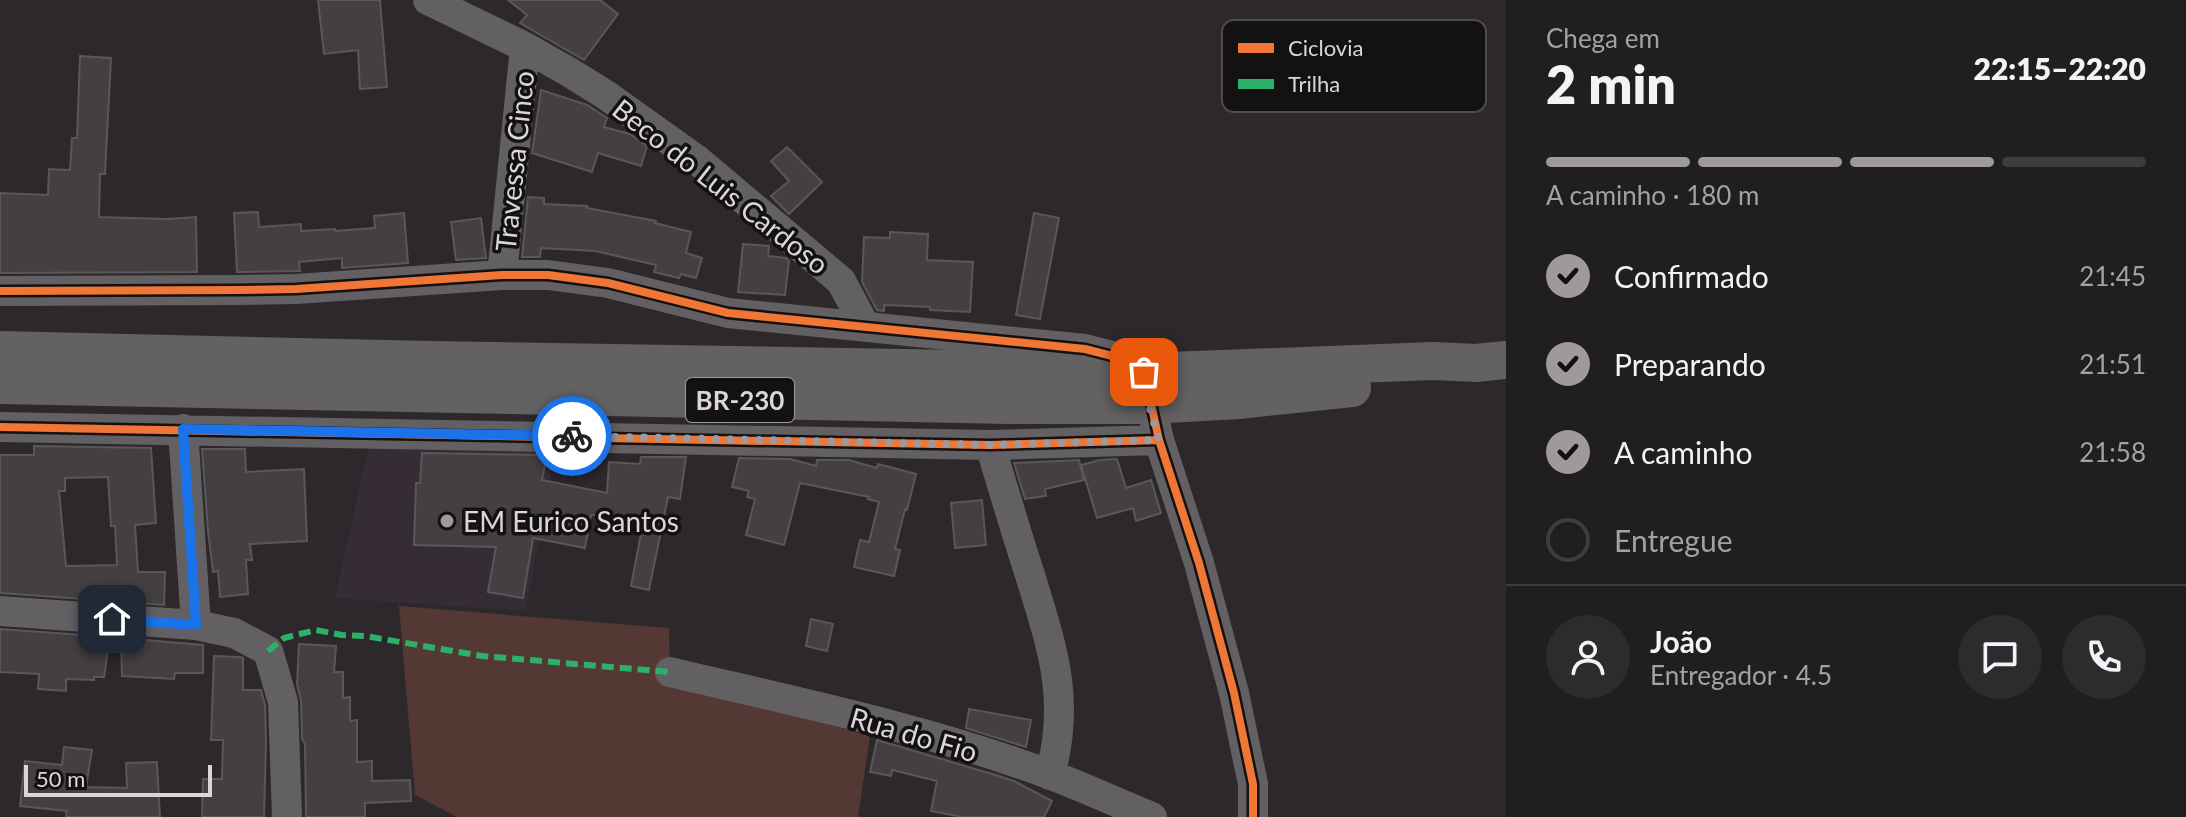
<!DOCTYPE html>
<html lang="pt">
<head>
<meta charset="utf-8">
<style>
  body { margin:0; font-family:Lato,sans-serif; background:#2d2b2d; color:#f1f3f6; height:100vh; display:flex; flex-direction:column; font-size:30px; white-space:nowrap }
  * { box-sizing:border-box; margin:0 }
  p { font-size:26px; color:#a2a2a5 }
  .icon { flex:none; width:44px; height:44px; fill:none; stroke:currentColor; stroke-width:2; stroke-linecap:round; stroke-linejoin:round }
  .map { position:relative; flex:1; overflow:hidden }
  .side { display:flex; flex-direction:column; background:#211e20; width:680px }
  .side>* { flex:none }
  .scale { position:absolute; left:24px; bottom:20px; width:188px; box-sizing:border-box; padding-left:8px; border:4px solid #dad6d9; border-top:0; font-size:22px; line-height:28px; white-space:nowrap; color:#dad6d9; -webkit-text-stroke:6px #141113; paint-order:stroke }
  .pin { position:absolute; display:grid; place-items:center; width:68px; height:68px; color:#fff; margin:-34px; border-radius:16px; box-shadow:0 4px 12px #0006 }
  .courier { position:absolute; display:grid; place-items:center; width:80px; height:80px; margin:-40px; border:6px solid #1a73e8; border-radius:50%; background:#fff; color:#222; box-shadow:0 2px 10px #0007 }
  .summary em { font-style:normal; font-weight:800 }
  .summary div { display:flex; flex-direction:column-reverse }
  .summary { display:flex; align-items:center; justify-content:space-between; height:136px; padding:0 40px }
  h1 { font-size:52px; font-weight:800; line-height:60px }
  .bar { display:grid; grid-template-columns:repeat(4,1fr); gap:12px 8px; align-content:center; height:96px; padding:0 40px }
  .bar i { height:10px; border-radius:6px; background:#3e3c3e }
  .bar .on { background:#9d999c }
  .bar p { grid-column:span 4 }
  .line { display:flex; align-items:center; gap:20px; padding:0 40px; border-top:2px solid #3e3c3e }
  .line div { flex:1 }
  .round { display:grid; place-items:center; flex:none; width:84px; height:84px; border-radius:42px; background:#2d2b2d }
  ol { padding:0 40px; list-style:none }
  li { display:flex; align-items:center; gap:24px; height:88px }
  li p { margin-inline-start:auto }
  li .icon { padding:8px; border-radius:50%; background:#9d999c; color:#111; stroke-width:4 }
  li:last-child { color:#a2a2a5 }
  li i { width:44px; height:44px; border:4px solid #3e3c3e; border-radius:50% }
  main { display:flex; flex:1; min-height:0 }
  .map>svg:first-child { display:block }
</style>
</head>
<body>
<main>
<div class="map">
<svg width="1506" height="817" viewBox="0 0 1506 817">
  <rect width="100%" height="100%" fill="#2c282b"/>
  <!-- built -->
  <path fill="#362c35" d="M370,440L556,443L526,611L335,598Z"/>
  <!-- green -->
  <path fill="#543834" d="M399,606L669,628L670,681L870,736L858,817H457L415,795Z"/>
  <!-- building -->
  <path fill="#444042" stroke="#5a5759" stroke-width="2" fill-rule="evenodd" d="M318,0H380L387,87L360,89L358,50L324,54Z
    M508,0H600L618,14L584,60L520,23L527,15Z
    M80,56L111,58L105,174H100L99,217L167,219L196,217L197,272L0,273V193L48,195L49,169L70,170L72,138H77Z
    M541,90L587,105L607,118L604,127L630,134L647,146L641,166L598,153L592,172L532,153Z
    M787,147L822,182L789,214L771,196L789,181L771,161Z
    M528,197L544,198V204L587,206V208L656,221L655,223L691,232L686,253L702,258L696,278L681,274L679,278L654,272L656,265L595,251L541,248L540,257H522Z
    M258,212L259,227L301,224V231L335,229V231L375,228L374,216L404,213L408,263L342,268V258L299,262L300,271L237,272L234,213Z
    M1034,213L1059,218L1040,319L1016,315Z
    M481,218L486,258L456,260L451,222Z
    M890,232L928,234L927,260L973,262L970,312L930,310V307L884,305V311L877,310L862,282L864,237L890,238Z
    M743,244L769,246L768,256L786,258L789,261L785,295L738,292Z
    M34,446L151,448L156,523L135,525L138,572H165L164,605L0,593V455H34ZM108,477L111,526H115L117,565L66,566L59,491H65V478Z
    M202,449H245L246,472L304,469L307,541L250,544L252,560H246L248,594L220,597L218,571L213,572L208,531Z
    M422,453L547,455L542,480L607,493L609,462L640,464L641,457H686L680,499L668,497L649,590L631,586L644,518L591,515L585,548L533,538L523,598L488,592L496,547L414,545L416,483H420Z
    M739,458L790,459L816,466L817,460H849L877,468L878,464L916,474L907,510L905,509L895,549L900,550L894,576L854,567L860,540L869,542L879,502L868,499L869,497L800,483L784,545L746,535L755,499L747,497L749,491L732,487Z
    M1117,459L1126,488L1151,480L1161,513L1136,521L1133,508L1097,518L1081,465L1100,460Z
    M1079,460L1084,480L1045,489L1046,496L1025,499L1014,463Z
    M982,500L986,545L955,548L951,503Z
    M811,619L833,624L827,651L806,646Z
    M0,629L110,637L104,677H94V680L66,679V691L38,689L39,674L0,672Z
    M121,638L203,645V673H175L174,679L122,676Z
    M299,644L336,646L334,672H343V698L350,697V721L357,720V762L372,761V781L410,780L411,801L365,803V817H306L305,744L302,739L301,701L297,684Z
    M214,656L240,657L243,658V690H261L265,705L266,740L264,817H202L203,779H222L223,740H211Z
    M969,709L1031,720L1026,747L966,728Z
    M877,740L999,776L1016,782L1052,801L1044,817H962L931,811L937,781L892,770L891,776L870,772Z
    M64,747L92,750L86,787L127,788L126,763L157,762L160,817H66L67,811L20,806L25,761L62,765Z"/>
  <g fill="none" stroke-linecap="round" stroke-linejoin="round">
    <!-- minor -->
    <path stroke="#626062" stroke-width="30" d="M428,0L525,47L569,72L606,95L697,160L841,281L865,326
      M502,275L525,47
      M0,291L239,290L296,289L502,275H548L608,283L728,313L1085,349L1128,360L1144,372L1159,440L1199,563L1234,693L1253,784V817
      M0,427L990,445L1159,440
      M183,429L196,625
      M990,445C1003,488 1016,532 1030,575C1052,647 1071,699 1050,775
      M0,611L196,625L234,633L268,651L283,702L287,817
      M670,672C797,702 928,729 1051,775C1085,788 1118,803 1152,817"/>
    <!-- major -->
    <path stroke="#636162" stroke-width="38" d="M0,350L431,360L1144,372L1433,361L1476,363L1506,360
      M0,385L1009,405H1149L1239,400L1352,388"/>
    <!-- quiet -->
    <path stroke="#2db169" stroke-width="6" stroke-dasharray="12 6" stroke-linecap="butt" d="M268,651L284,638L316,630L342,635L365,636L482,656L670,672"/>
    <defs>
      <path id="cycleway" d="M0,291L239,290L296,289L502,275H548L608,283L728,313L1085,349L1128,360L1144,372L1159,440L1199,563L1234,693L1253,784V817
        M0,427L990,445L1159,440"/>
    </defs>
    <!-- cycleway casing -->
    <use href="#cycleway" stroke="#141113" stroke-width="13"/>
    <!-- cycleway -->
    <use href="#cycleway" stroke="#f07635" stroke-width="8"/>
  </g>
  <g fill="none" stroke-linecap="round" stroke-linejoin="round">
    <!-- done -->
    <path stroke="#9d999c" stroke-width="8" stroke-dasharray="0 14.4" d="M572,436L990,445L1159,440L1149,405L1144,372"/>
    <!-- route -->
    <path stroke="#1a73e8" stroke-width="10" d="M112,619L196,625L183,429L572,436"/>
  </g>
  <!-- markers -->
  <circle fill="#9d999c" stroke="#141113" stroke-width="3" cx="447" cy="521" r="8"/>
  <g text-anchor="middle" dominant-baseline="central" stroke-width="7" stroke-linejoin="round" paint-order="stroke">
    <!-- shield labels -->
    <rect fill="#141113" stroke="#9f9b9e" stroke-width="2" x="686" y="378" width="108" height="44" rx="6"/>
    <g font-size="26" font-weight="bold" fill="#dad6d9">
      <text x="740" y="400">BR-230</text>
    </g>
    <!-- street labels -->
    <g font-size="28" fill="#dad6d9" stroke="#141113">
      <text transform="translate(514 161) rotate(-84)">Travessa Cinco</text>
      <text transform="translate(721 186) rotate(38)">Beco do Luis Cardoso</text>
      <text transform="translate(914 734) rotate(16)">Rua do Fio</text>
    </g>
    <!-- poi labels -->
    <g font-size="28" fill="#dad6d9" stroke="#141113" text-anchor="start">
      <text x="463" y="521">EM Eurico Santos</text>
    </g>
  </g>
  <!-- legend -->
  <rect x="1222" y="20" width="264" height="92" rx="12" fill="#141113" stroke="#4f4c4e" stroke-width="2"/>
  <rect x="1238" y="43" width="36" height="10" fill="#f07635"/>
  <rect x="1238" y="79" width="36" height="10" fill="#2db169"/>
  <g font-size="22" fill="#dad6d9">
    <text x="1288" y="56">Ciclovia</text>
    <text x="1288" y="92">Trilha</text>
  </g>
</svg>
<div class="scale">50 m</div>
<div class="pin" style="left:1144px;top:372px;background:#ea580c"><svg class="icon" aria-label="bag" viewBox="0 0 24 24"><path d="M5 8h14l-1 12H6zM9 8a3 3 0 0 1 6 0"/></svg></div>
<div class="pin" style="left:112px;top:619px;background:#1f2937"><svg class="icon" aria-label="home" viewBox="0 0 24 24"><path d="M3 11l9-7 9 7M6 9v11h12V9"/></svg></div>
<div class="courier" style="left:572px;top:436px"><svg class="icon" aria-label="bike" viewBox="0 0 24 24"><circle cx="6" cy="16" r="4"/><circle cx="18" cy="16" r="4"/><path d="M6 16l4-8h5l3 8M10 8l3 8H6M13 5h3"/></svg></div>
</div>
<section class="side">
<div class="summary"><div><h1>2 min</h1><p>Chega em</p></div><em>22:15–22:20</em></div>
<div class="bar"><i class="on"></i><i class="on"></i><i class="on"></i><i></i><p>A caminho · 180 m</p></div>
<ol>
<li><svg class="icon" aria-label="check" viewBox="0 0 24 24"><path d="M5 12l5 5 9-10"/></svg>Confirmado<p>21:45</p></li>
<li><svg class="icon" aria-label="check" viewBox="0 0 24 24"><path d="M5 12l5 5 9-10"/></svg>Preparando<p>21:51</p></li>
<li><svg class="icon" aria-label="check" viewBox="0 0 24 24"><path d="M5 12l5 5 9-10"/></svg>A caminho<p>21:58</p></li>
<li><i></i>Entregue</li>
</ol>
<div class="line" style="height:144px"><a class="round"><svg class="icon" aria-label="person" viewBox="0 0 24 24"><circle cx="12" cy="8" r="4"/><path d="M4 21q1-7 8-7t8 7"/></svg></a><div><b>João</b><p>Entregador · 4.5</p></div><a class="round"><svg class="icon" aria-label="chat" viewBox="0 0 24 24"><path d="M4 5h16v11H9l-5 4z"/></svg></a><a class="round"><svg class="icon" aria-label="phone" viewBox="0 0 24 24"><path d="M5 4h4l2 5-3 2q2 4 5 5l2-3 5 2v4C11 20 4 13 5 4z"/></svg></a></div>
</section>
</main>
</body>
</html>
